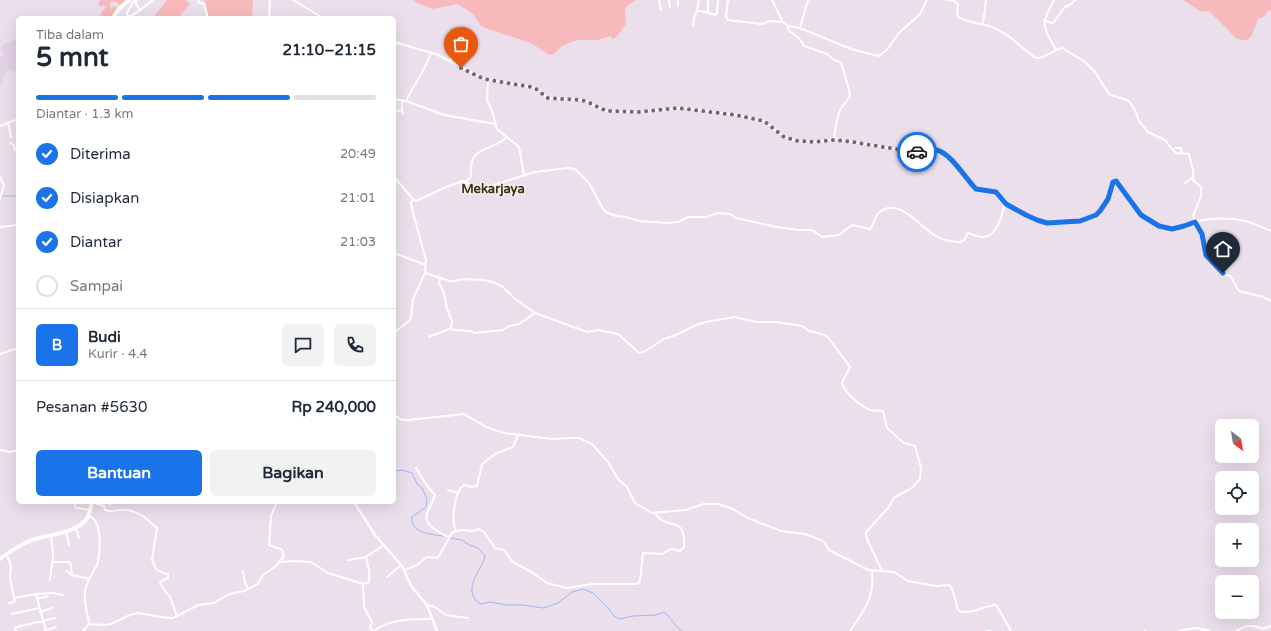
<!DOCTYPE html>
<html lang="id">
<head>
<meta charset="utf-8">
<style>
  body { margin:0; font-family:"Varela Round",sans-serif; background:#f2f2f3; color:#1f2937; height:100vh; display:flex; flex-direction:column; font-size:15px; white-space:nowrap }
  * { box-sizing:border-box; margin:0 }
  p { font-size:13px; color:#747a83 }
  .icon { flex:none; width:22px; height:22px; fill:none; stroke:currentColor; stroke-width:2; stroke-linecap:round; stroke-linejoin:round }
  .map { position:relative; flex:1; overflow:hidden }
  .drawer { position:absolute; left:16px; top:16px; width:380px; height:488px; display:flex; flex-direction:column; background:#fff; border-radius:6px; box-shadow:0 4px 16px #0002 }
  .drawer>* { flex:none }
  .needle { width:26px; rotate:149deg }
  .buttons { position:absolute; left:1215px; top:419px; display:grid; gap:8px }
  .buttons a { display:grid; place-items:center; width:44px; height:44px; border-radius:6px; background:#fff; box-shadow:0 4px 16px #0002; font-size:20px }
  .pin { position:absolute; display:grid; place-items:center; width:34px; height:34px; color:#fff; margin:-41px -17px; border-radius:50% 50% 50% 0; rotate:-45deg; box-shadow:0 0 4px #0007 }
  .pin .icon { rotate:45deg }
  .courier { position:absolute; display:grid; place-items:center; width:40px; height:40px; margin:-20px; border:3px solid #1a73e8; border-radius:50%; background:#fff; color:#222; box-shadow:0 1px 5px #0007 }
  .headline em { font-style:normal; font-weight:700 }
  .headline div { display:flex; flex-direction:column-reverse }
  .headline { display:flex; align-items:center; justify-content:space-between; height:68px; padding:0 20px }
  h1 { font-size:26px; font-weight:700; line-height:30px }
  .bar { display:grid; grid-template-columns:repeat(4,1fr); gap:6px 4px; align-content:center; height:48px; padding:0 20px }
  .bar i { height:5px; border-radius:3px; background:#e0e1e3 }
  .bar .selected { background:#1a73e8 }
  .bar p { grid-column:span 4 }
  .line { display:flex; align-items:center; gap:10px; padding:0 20px; border-top:1px solid #e0e1e3 }
  .line div { flex:1 }
  .round { display:grid; place-items:center; flex:none; width:42px; height:42px; border-radius:6px; background:#f2f2f3 }
  ol { padding:0 20px; list-style:none }
  li { display:flex; align-items:center; gap:12px; height:44px }
  li p { margin-inline-start:auto }
  li .icon { padding:4px; border-radius:50%; background:#1a73e8; color:#fff; stroke-width:4 }
  li:last-child { color:#747a83 }
  li i { width:22px; height:22px; border:2px solid #e0e1e3; border-radius:50% }
  .action { display:flex; gap:8px; margin-top:auto; padding:8px 20px }
  .action a { flex:1; height:46px; border-radius:6px; background:#1a73e8; color:#fff; font-size:16px; font-weight:700; line-height:46px; text-align:center }
  .action a+a { background:#f2f2f3; color:#1f2937 }
  .map>svg:first-child { display:block }
</style>
</head>
<body>
<div class="map">
<svg width="1271" height="631" viewBox="0 0 1271 631">
  <rect width="100%" height="100%" fill="#eadfeb"/>
  <!-- built -->
  <path fill="#e2d1e4" d="M18,39V71L13,72L12,70L6,71L0,88V57L4,56L1,49L2,45Z"/>
  <!-- green -->
  <path fill="#f7b9bb" d="M101,0H126L120,6L116,2H110L111,9L114,6L118,8L111,18H100L102,11L106,8L104,5L100,7L98,3Z
    M167,0H185L190,4L178,18H159L155,15Z
    M204,0H253L252,18H208L206,3Z
    M413,0H636L628,5L625,9L626,24L618,35L613,39L610,36L597,40H577L562,46L554,54L549,55L531,43L485,28L481,26L473,14L458,4L433,9L419,4Z
    M1183,0H1271V11L1269,10L1264,17L1258,19L1251,37L1247,40H1243L1236,38L1209,11L1202,12Z"/>
  <g fill="none" stroke-linecap="round" stroke-linejoin="round">
    <!-- stream -->
    <path stroke="#9eb5f4" stroke-width="1" d="M1,196H18
      M394,471L402,470L412,473L417,484L422,488L427,499L426,507L412,517C411,534 431,534 443,536
      M450,538L462,540L469,545L478,548L485,556C485,561 482,563 480,568C473,580 466,594 480,604L490,602L507,605H522L544,608L558,603L572,592L583,589L593,593L609,609L614,616L620,619L633,616L656,615L664,612C671,617 674,626 682,631"/>
    <!-- minor -->
    <path stroke="#fff" stroke-width="2" d="M134,0L127,13L128,17L136,13L153,0
      M137,0L135,2L140,10
      M198,0L199,3L204,4L208,18
      M293,0L323,18
      M659,0L661,10
      M669,0L670,7
      M678,0V6
      M708,0V13L716,15L717,13L718,0
      M728,0L726,17L728,20L762,24L769,21L783,22
      M772,0L783,22L788,26L800,28L851,49L878,56L886,51L899,33L920,14L927,0
      M947,0L954,1L958,4L957,15C961,22 981,23 989,26C1009,32 1020,48 1036,58C1047,58 1052,50 1062,48L1084,61L1095,72L1109,94L1129,101L1136,112L1139,121L1148,132L1165,140L1172,149L1176,153L1189,154L1193,171V180L1201,187V196L1193,216L1202,234L1206,255L1222,273L1230,276L1239,291L1263,297L1271,301
      M1054,0C1040,25 1043,26 1056,50
      M697,11L708,12
      M269,18L270,0
      M1044,20L1051,23H1053L1065,7L1071,4L1075,0
      M983,24L986,0
      M787,25L789,31L799,38L804,46L827,54L834,60L840,62L842,65L849,90L850,96L840,110L836,124L834,139
      M693,26L694,17L697,11L699,0
      M800,28L808,0
      M394,42L436,54L485,79L531,87L538,90L547,98L581,100L588,102L605,111L640,112L678,108H685L737,115L764,121L784,137L797,141L815,142L834,139L914,152L936,150L948,157L976,189L997,192L1006,204L1029,217L1047,223L1080,221L1096,215L1100,211L1108,199L1113,182L1116,181C1127,190 1131,207 1142,215C1174,240 1179,221 1211,219C1220,218 1236,219 1245,221C1254,223 1263,228 1271,231
      M450,61L454,43
      M459,67L463,49
      M488,80L487,100L492,111L497,129L519,147L524,176
      M394,99L406,101L444,115L495,124
      M402,100V110L403,114
      M406,101C414,85 425,70 431,53
      M394,112L402,110
      M8,122L11,137
      M0,126L18,119
      M11,143L14,145L15,150L18,151
      M1175,148H1181L1182,153
      M0,177L4,185L0,199
      M394,177L413,199L416,201L444,188L463,181C469,182 472,189 480,189L535,172L568,168L575,169L589,183L603,209L606,212L616,216L626,217L639,221L667,223L678,222L688,217H706L718,213L730,214L736,218L776,227L799,230H812L822,237L839,235L852,225L870,229C875,224 874,215 881,211C901,198 920,228 936,236C942,240 953,242 960,242L964,240L968,233C972,234 976,237 981,237C998,238 1001,216 1005,203
      M466,181L471,177C468,144 490,153 507,137
      M1184,184L1193,177
      M413,199L411,203L412,209L426,260L425,273L450,281H454L463,279L483,280L493,282L503,287L514,298L535,313L587,332L598,330L618,334L639,353L644,352L664,339L678,334L696,325L706,322L735,317L756,322H776L802,326L809,331L822,334L828,337L850,367L842,383C844,393 861,406 870,410C875,411 879,410 883,411L887,428L904,443L915,446L921,468L920,479L912,488L895,497L888,508L866,532L867,539L882,571
      M0,227L18,225
      M394,253L426,265
      M440,277L439,283L444,293L447,309L452,321L451,328L453,330L470,331L475,333L503,330L509,326L519,324L535,313
      M394,333L411,319L413,299L425,273
      M429,337L451,328
      M0,354L18,348
      M394,415L402,420H408L464,414L486,427L504,433L552,439L571,438H579L592,444L608,462L618,479L627,487L635,503L652,513L685,510L704,504H718L733,509L748,518L781,531L805,534L821,540L824,542L829,550L868,570L894,572L908,581L937,586L949,585C956,591 954,603 959,611C971,615 984,606 996,605L998,608L1011,631
      M0,450L11,452L18,450
      M416,468L428,487L435,495C430,511 418,518 436,530C441,534 444,536 450,537
      M448,490L458,493
      M74,502L76,508L90,510
      M92,502L104,506L105,510C111,513 118,509 124,510C138,510 148,520 157,528L152,560L156,569L163,573L168,574V578L161,581L160,584L170,597L177,616
      M110,505V502
      M89,515C93,518 96,521 97,525C101,533 100,556 97,565C93,573 87,581 85,590C83,601 88,613 89,624L105,625L111,624L130,615L138,613L161,617L173,618L198,605L214,603L229,594L244,591L258,584L263,575L275,567L284,556L282,550L269,545L271,516L277,502
      M76,529L79,538
      M456,531L463,530L472,531L479,529L484,532L495,548L504,550L513,562L533,573L547,583L567,588L593,584H637L640,581L643,553L662,554L671,549L680,551L684,547C686,513 666,532 655,513
      M66,532L69,545
      M7,555L11,566L10,579L14,598L36,594L46,631
      M348,560L366,557
      M52,562H70L71,565L72,575
      M281,562L293,561L311,562L328,573L363,584
      M405,570L417,565L427,557L437,558L439,556L452,533L456,531C451,520 454,492 464,485L472,487L477,486L482,464L495,454L513,447L518,435
      M66,571L72,575L89,579
      M243,571L245,583L248,589
      M387,577L401,565
      M50,580L53,556L51,535
      M36,594L53,593L63,595
      M37,599L48,596
      M9,603L14,602L15,599
      M427,605L435,607L446,615L468,618
      M40,612L52,608
      M12,614L39,608
      M16,631L15,628L17,627L55,618
      M44,631L56,627
      M83,631L89,624
      M372,631L370,627L372,622L364,607L363,584L369,582V571L366,557L384,545
      M374,631C389,619 413,619 431,619
      M850,631C859,618 871,602 872,586C873,581 872,576 872,570
      M986,631H991
      M1145,631H1146
      M1179,631L1196,628L1210,631
      M1236,631C1240,629 1246,625 1252,626C1261,627 1261,631 1271,626"/>
    <!-- tertiary -->
    <path stroke="#fff" stroke-width="2.5" d="M354,502L375,535L402,566L411,586L427,605L437,631"/>
    <!-- trunk -->
    <path stroke="#fff" stroke-width="4" d="M113,18L118,10L129,0
      M0,559C10,551 20,545 32,540C47,535 76,533 86,520C90,515 90,508 92,502"/>
  </g>
  <g fill="none" stroke-linecap="round" stroke-linejoin="round">
    <!-- done -->
    <path stroke="#6f6870" stroke-width="4" stroke-dasharray="0 7.2" d="M461,68L484,79L531,87L538,90L547,98L581,100L588,102L606,111L640,112L678,108L736,115L764,121L784,137L798,141L815,142L834,140L846,141L908,151L917,152"/>
    <!-- route -->
    <path stroke="#1a73e8" stroke-width="5" d="M917,152C923,150 930,149 936,150C950,152 966,179 976,189L996,192L1006,204L1026,215L1037,220L1047,223L1080,221L1096,215L1100,211L1108,199L1113,182L1116,181L1141,215L1159,226L1172,229L1184,226L1195,222L1202,234L1206,255L1223,273"/>
  </g>
  <g text-anchor="middle" dominant-baseline="central" stroke-width="3.5" stroke-linejoin="round" paint-order="stroke">
    <!-- quarter labels -->
    <g font-size="13" font-weight="bold" fill="#3d350a" stroke="#f7ecf9">
      <text x="493" y="189">Mekarjaya</text>
    </g>
  </g>
</svg>
<div class="buttons">
<a><svg class="needle" viewBox="-14 -14 28 28"><path d="M0-13l5 13h-10z" fill="#e53935"/><path d="M0 13l5-13h-10z" fill="#747a83"/></svg></a>
<a><svg class="icon" aria-label="locate" viewBox="0 0 24 24"><circle cx="12" cy="12" r="6"/><path d="M12 2v4M12 18v4M2 12h4M18 12h4"/></svg></a>
<a>+</a>
<a>−</a>
</div>
<div class="pin" style="left:461px;top:68px;background:#ea580c"><svg class="icon" aria-label="bag" viewBox="0 0 24 24"><path d="M5 8h14l-1 12H6zM9 8a3 3 0 0 1 6 0"/></svg></div>
<div class="pin" style="left:1223px;top:273px;background:#1f2937"><svg class="icon" aria-label="home" viewBox="0 0 24 24"><path d="M3 11l9-7 9 7M6 9v11h12V9"/></svg></div>
<div class="courier" style="left:917px;top:152px"><svg class="icon" aria-label="car" viewBox="0 0 24 24"><path d="M5 17H2v-5l4-1 3-4h7l3 4 3 1v5h-3M9 17h6M6 11h13"/><circle cx="7" cy="17" r="2"/><circle cx="17" cy="17" r="2"/></svg></div>
<section class="drawer">
<div class="headline"><div><h1>5 mnt</h1><p>Tiba dalam</p></div><em>21:10–21:15</em></div>
<div class="bar"><i class="selected"></i><i class="selected"></i><i class="selected"></i><i></i><p>Diantar · 1.3 km</p></div>
<ol>
<li><svg class="icon" aria-label="check" viewBox="0 0 24 24"><path d="M5 12l5 5 9-10"/></svg>Diterima<p>20:49</p></li>
<li><svg class="icon" aria-label="check" viewBox="0 0 24 24"><path d="M5 12l5 5 9-10"/></svg>Disiapkan<p>21:01</p></li>
<li><svg class="icon" aria-label="check" viewBox="0 0 24 24"><path d="M5 12l5 5 9-10"/></svg>Diantar<p>21:03</p></li>
<li><i></i>Sampai</li>
</ol>
<div class="line" style="height:72px"><b class="round" style="background:#1a73e8;color:#fff">B</b><div><b>Budi</b><p>Kurir · 4.4</p></div><a class="round"><svg class="icon" aria-label="chat" viewBox="0 0 24 24"><path d="M4 5h16v11H9l-5 4z"/></svg></a><a class="round"><svg class="icon" aria-label="phone" viewBox="0 0 24 24"><path d="M5 4h4l2 5-3 2q2 4 5 5l2-3 5 2v4C11 20 4 13 5 4z"/></svg></a></div>
<div class="line" style="height:52px"><div>Pesanan #5630</div><b>Rp 240,000</b></div>
<div class="action"><a>Bantuan</a><a>Bagikan</a></div>
</section>
</div>
</body>
</html>
